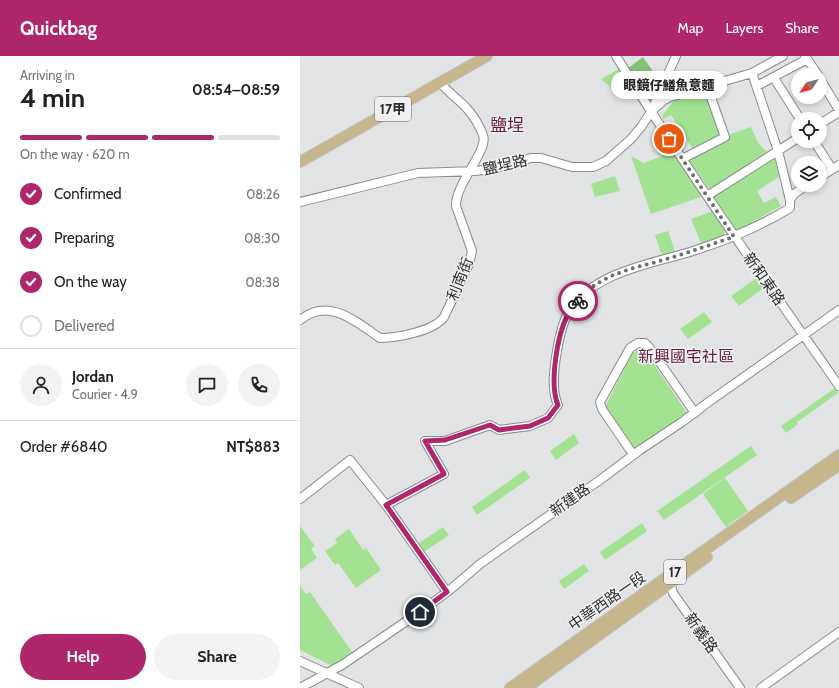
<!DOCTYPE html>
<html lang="en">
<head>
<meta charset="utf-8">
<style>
  body { margin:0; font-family:Cabin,"Noto Sans TC",sans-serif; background:#f2f2f2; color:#222; height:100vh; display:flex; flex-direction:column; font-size:15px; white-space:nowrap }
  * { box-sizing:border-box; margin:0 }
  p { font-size:13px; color:#767676 }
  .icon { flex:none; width:22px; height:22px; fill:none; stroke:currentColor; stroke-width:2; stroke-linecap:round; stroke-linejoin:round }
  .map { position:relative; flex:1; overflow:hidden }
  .panel { display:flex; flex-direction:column; background:#fff; width:300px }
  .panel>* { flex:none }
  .needle { width:26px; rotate:235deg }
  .controls { position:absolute; left:491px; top:12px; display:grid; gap:8px }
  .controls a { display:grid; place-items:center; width:36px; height:36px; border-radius:50%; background:#fff; box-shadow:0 2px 6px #0003; font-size:20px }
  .pin { position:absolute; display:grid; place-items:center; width:34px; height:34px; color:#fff; margin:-17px; border:2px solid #fff; border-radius:50%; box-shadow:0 1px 4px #0007 }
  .courier { position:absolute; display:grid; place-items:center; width:40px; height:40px; margin:-20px; border:3px solid #ae276b; border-radius:50%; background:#fff; color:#222; box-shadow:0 1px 5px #0007 }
  .bubble { position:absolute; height:28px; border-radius:14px; background:#fff; box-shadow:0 2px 6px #0003; font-size:13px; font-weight:800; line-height:28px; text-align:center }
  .head em { font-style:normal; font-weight:800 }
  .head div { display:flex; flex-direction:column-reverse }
  .head { display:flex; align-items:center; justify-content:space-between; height:68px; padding:0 20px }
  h1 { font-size:26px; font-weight:800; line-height:30px }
  .bar { display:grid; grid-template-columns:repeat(4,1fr); gap:6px 4px; align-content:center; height:48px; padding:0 20px }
  .bar i { height:5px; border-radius:3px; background:#e0e0e0 }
  .bar .current { background:#ae276b }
  .bar p { grid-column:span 4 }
  .line { display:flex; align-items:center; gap:10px; padding:0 20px; border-top:1px solid #e0e0e0 }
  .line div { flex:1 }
  .round { display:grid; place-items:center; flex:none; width:42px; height:42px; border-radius:21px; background:#f2f2f2 }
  ol { padding:0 20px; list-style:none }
  li { display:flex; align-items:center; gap:12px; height:44px }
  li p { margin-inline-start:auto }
  li .icon { padding:4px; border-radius:50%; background:#ae276b; color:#fff; stroke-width:4 }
  li:last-child { color:#767676 }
  li i { width:22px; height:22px; border:2px solid #e0e0e0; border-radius:50% }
  .cta { display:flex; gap:8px; margin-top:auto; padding:8px 20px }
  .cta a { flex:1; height:46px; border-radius:24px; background:#ae276b; color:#fff; font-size:16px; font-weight:800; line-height:46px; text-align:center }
  .cta a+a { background:#f2f2f2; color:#222 }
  header { display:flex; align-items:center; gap:24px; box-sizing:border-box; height:56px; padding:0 20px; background:#ae276b; color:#fff }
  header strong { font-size:19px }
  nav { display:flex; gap:22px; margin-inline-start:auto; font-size:14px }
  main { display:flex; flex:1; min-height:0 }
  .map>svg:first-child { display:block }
</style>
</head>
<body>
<header>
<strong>Quickbag</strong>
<nav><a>Map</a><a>Layers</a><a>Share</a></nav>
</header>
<main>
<section class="panel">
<div class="head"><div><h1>4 min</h1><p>Arriving in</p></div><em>08:54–08:59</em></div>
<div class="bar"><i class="current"></i><i class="current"></i><i class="current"></i><i></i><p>On the way · 620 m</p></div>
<ol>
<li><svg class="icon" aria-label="check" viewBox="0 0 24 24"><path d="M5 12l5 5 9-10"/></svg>Confirmed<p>08:26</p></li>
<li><svg class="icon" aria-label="check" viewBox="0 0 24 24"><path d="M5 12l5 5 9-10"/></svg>Preparing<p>08:30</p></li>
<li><svg class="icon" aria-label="check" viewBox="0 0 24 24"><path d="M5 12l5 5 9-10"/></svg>On the way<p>08:38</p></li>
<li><i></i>Delivered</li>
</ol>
<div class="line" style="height:72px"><a class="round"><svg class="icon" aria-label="person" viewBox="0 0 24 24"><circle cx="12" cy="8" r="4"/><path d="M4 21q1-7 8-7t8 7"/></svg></a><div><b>Jordan</b><p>Courier · 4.9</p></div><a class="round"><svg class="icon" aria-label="chat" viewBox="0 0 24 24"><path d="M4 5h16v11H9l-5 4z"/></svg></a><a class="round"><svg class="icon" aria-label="phone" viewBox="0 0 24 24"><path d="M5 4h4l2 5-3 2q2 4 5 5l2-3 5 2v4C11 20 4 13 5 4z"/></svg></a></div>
<div class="line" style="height:52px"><div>Order #6840</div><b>NT$883</b></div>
<div class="cta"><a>Help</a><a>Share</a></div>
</section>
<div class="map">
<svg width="539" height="632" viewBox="0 0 539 632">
  <rect width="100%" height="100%" fill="#e2e3e5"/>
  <!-- green -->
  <path fill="#a3e293" d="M321,12L337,38L312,33L301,23Z
    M406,31L421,79L392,92L371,59L363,63L362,59L375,44Z
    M451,71L458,87L467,96L412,132L408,131L389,104L427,84L431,78Z
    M372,96L404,140L351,158L331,100L344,107Z
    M474,99L479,121L457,135L464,147L476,141L481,150L435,176L409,140Z
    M315,120L320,135L295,141L291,128Z
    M413,155L425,174L423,180L401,187L391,163Z
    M368,175L375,195L365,199L361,197L355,179Z
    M458,221L465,231L439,250L431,240Z
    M404,256L412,266L388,283L380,273Z
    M341,294L347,298L389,360L336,396L305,351L333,296Z
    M535,332L538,337L497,366L498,368L486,377L481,370Z
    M274,378L279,387L256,404L250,395Z
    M451,390L457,399L364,464L357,455Z
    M225,414L230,422L177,459L172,451Z
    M425,422L448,455L426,471L403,438Z
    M342,467L347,475L305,504L300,496Z
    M0,470L15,490L11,492L17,502L0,514Z
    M143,471L149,479L124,496L119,487Z
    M49,473L63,494L66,492L81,514L56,532L38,507L35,509L25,495L37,487L35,483Z
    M284,508L289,515L264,533L259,525Z
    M0,530L6,538L10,536L52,596L32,610L0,594Z"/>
  <!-- forest -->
  <path fill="#83c273" d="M343,1L361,27L350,49L341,32L347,28L340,18L333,22L327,13Z"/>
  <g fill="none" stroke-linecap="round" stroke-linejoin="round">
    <defs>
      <path id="minor" d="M316,0C386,113 463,221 539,330
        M505,0L518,19
        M474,22L500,63
        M520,23L539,54
        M457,30L507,3
        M354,53L364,44L370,41L452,17L483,0
        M520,68L539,56
        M514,85L532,113
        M382,103L425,81L407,30
        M520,121L539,109
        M407,140L498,82
        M490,144L494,138L507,129
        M0,146L118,117L175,115L193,113L231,102H241L272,111H293L306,105L331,83L341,71L351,56L376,0
        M0,264C29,241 55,265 80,282C97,282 134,275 144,261L169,208L172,195L156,150C155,128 189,94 183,79C180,71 174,61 169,55C160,44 148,37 140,26
        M334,398L330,394L302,353L300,346L330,292L338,287H345L349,291L395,357
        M0,443L50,404L86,449L147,536
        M86,449L144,418L125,385H145L190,369L199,374L230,370L248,362L258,349C251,334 254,312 257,295C259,283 262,268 268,257C291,216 352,208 393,195C427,184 459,171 490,152V144L478,95L452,17
        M369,522L373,537L440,632
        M0,605L59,632
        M0,632L42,609L120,556L151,533L180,508L204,491L300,424L340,394L382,366L410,345L539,254
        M461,632L539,576"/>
      <path id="major" d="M0,106L187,0
        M491,442L539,409
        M210,632L539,399
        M226,632L407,501"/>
    </defs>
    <!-- minor casing -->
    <use href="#minor" stroke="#8b8b8e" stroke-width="10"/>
    <!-- major casing -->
    <use href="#major" stroke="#c0c0c0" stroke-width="12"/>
    <!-- minor -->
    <use href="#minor" stroke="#fff" stroke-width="8"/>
    <!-- major -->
    <use href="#major" stroke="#c6b68b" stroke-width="10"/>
  </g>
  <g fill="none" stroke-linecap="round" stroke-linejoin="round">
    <!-- done -->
    <path stroke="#6c6d6e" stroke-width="4" stroke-dasharray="0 7.2" d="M278,245C300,217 336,212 367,203C390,196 412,188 434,181L369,83"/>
    <!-- route -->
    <path stroke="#ae276b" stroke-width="5" d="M120,556L147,536L86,449L144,418L125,385L145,384L190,369L199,374L230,370L248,362L258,349C249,328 257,279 268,258C270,253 274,249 278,245"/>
  </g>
  <g text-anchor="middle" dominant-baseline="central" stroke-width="3" stroke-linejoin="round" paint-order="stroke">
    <!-- shield labels -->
    <g fill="#f0f0f3" stroke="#686869" stroke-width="1">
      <rect x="75" y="41" width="36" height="24" rx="3"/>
      <rect x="364" y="504" width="22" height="24" rx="3"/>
    </g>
    <g font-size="14" font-weight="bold" fill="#2d2d2e">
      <text x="93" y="53">17甲</text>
      <text x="375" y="516">17</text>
    </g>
    <!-- street labels -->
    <g font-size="15" fill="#2d2d2e" stroke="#f0f0f3">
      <text transform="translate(205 109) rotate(-13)">鹽埕路</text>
      <text transform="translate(160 223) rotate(-68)">利南街</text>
      <text transform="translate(464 223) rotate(55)">新和東路</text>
      <text transform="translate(270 444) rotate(-35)">新建路</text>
      <text transform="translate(307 545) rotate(-35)">中華西路一段</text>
      <text transform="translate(401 577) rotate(55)">新義路</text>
    </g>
    <!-- neighbourhood labels -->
    <g font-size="16" fill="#61203e" stroke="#f0f0f3">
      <text x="386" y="300">新興國宅社區</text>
    </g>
    <!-- quarter labels -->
    <g font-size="17" fill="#61203e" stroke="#f0f0f3">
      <text x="207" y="69">鹽埕</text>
    </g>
  </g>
</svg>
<div class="controls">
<a><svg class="needle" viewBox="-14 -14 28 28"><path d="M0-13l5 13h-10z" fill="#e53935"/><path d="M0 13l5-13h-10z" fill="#767676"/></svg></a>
<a><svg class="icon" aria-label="locate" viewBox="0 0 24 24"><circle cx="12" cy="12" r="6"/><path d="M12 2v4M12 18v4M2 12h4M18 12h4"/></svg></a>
<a><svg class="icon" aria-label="layers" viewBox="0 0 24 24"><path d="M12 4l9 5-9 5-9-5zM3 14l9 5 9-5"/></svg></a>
</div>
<div class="pin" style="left:369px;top:83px;background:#ea580c"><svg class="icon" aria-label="bag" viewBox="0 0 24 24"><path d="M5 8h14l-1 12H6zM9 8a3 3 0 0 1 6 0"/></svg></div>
<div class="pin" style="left:120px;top:556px;background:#1f2937"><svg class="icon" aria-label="home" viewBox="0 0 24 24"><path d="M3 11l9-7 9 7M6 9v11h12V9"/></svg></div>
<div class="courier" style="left:278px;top:245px"><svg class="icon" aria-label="bike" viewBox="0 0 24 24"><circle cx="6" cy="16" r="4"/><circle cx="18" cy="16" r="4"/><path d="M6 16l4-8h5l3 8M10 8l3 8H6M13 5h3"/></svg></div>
<div class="bubble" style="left:311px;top:15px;width:116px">眼鏡仔鱔魚意麵</div>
</div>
</main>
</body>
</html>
